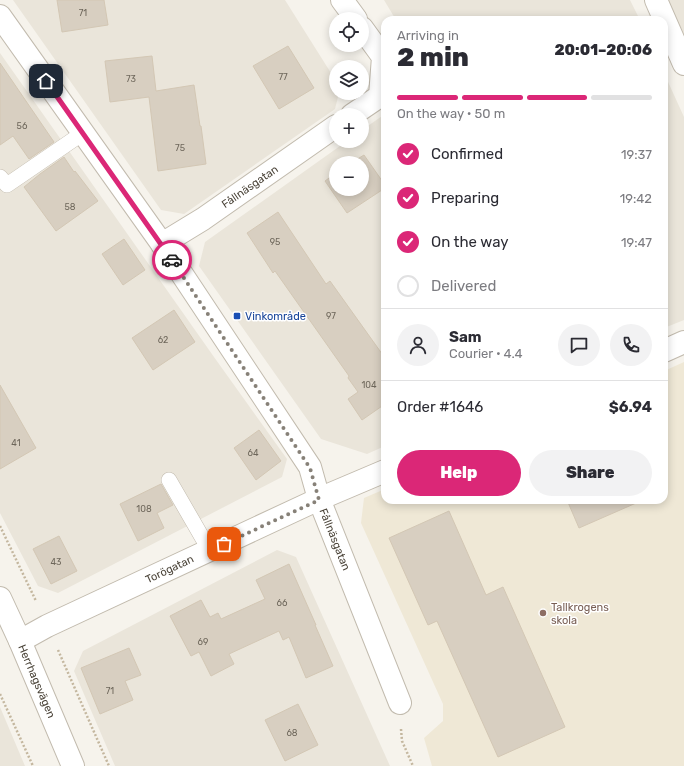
<!DOCTYPE html>
<html lang="en">
<head>
<meta charset="utf-8">
<style>
  body { margin:0; font-family:Rubik,sans-serif; background:#f2f2f3; color:#2b2b33; height:100vh; display:flex; flex-direction:column; font-size:15px; white-space:nowrap }
  * { box-sizing:border-box; margin:0 }
  p { font-size:13px; color:#7c7c81 }
  .icon { flex:none; width:22px; height:22px; fill:none; stroke:currentColor; stroke-width:2; stroke-linecap:round; stroke-linejoin:round }
  .map { position:relative; flex:1; overflow:hidden }
  .side { position:absolute; left:381px; top:16px; width:287px; height:488px; display:flex; flex-direction:column; background:#fff; border-radius:12px; box-shadow:0 2px 10px #0003 }
  .side>* { flex:none }
  .tools { position:absolute; left:329px; top:12px; display:grid; gap:8px }
  .tools a { display:grid; place-items:center; width:40px; height:40px; border-radius:50%; background:#fff; box-shadow:0 2px 10px #0003; font-size:20px }
  .pin { position:absolute; display:grid; place-items:center; width:34px; height:34px; color:#fff; margin:-17px; border-radius:8px; box-shadow:0 2px 6px #0006 }
  .courier { position:absolute; display:grid; place-items:center; width:40px; height:40px; margin:-20px; border:3px solid #db2777; border-radius:50%; background:#fff; color:#222; box-shadow:0 1px 5px #0007 }
  .overview em { font-style:normal; font-weight:800 }
  .overview div { display:flex; flex-direction:column-reverse }
  .overview { display:flex; align-items:center; justify-content:space-between; height:68px; padding:0 16px }
  h1 { font-size:26px; font-weight:800; line-height:30px }
  .bar { display:grid; grid-template-columns:repeat(4,1fr); gap:6px 4px; align-content:center; height:48px; padding:0 16px }
  .bar i { height:5px; border-radius:3px; background:#e1e1e2 }
  .bar .active { background:#db2777 }
  .bar p { grid-column:span 4 }
  .line { display:flex; align-items:center; gap:10px; padding:0 16px; border-top:1px solid #e1e1e2 }
  .line div { flex:1 }
  .round { display:grid; place-items:center; flex:none; width:42px; height:42px; border-radius:21px; background:#f2f2f3 }
  ol { padding:0 16px; list-style:none }
  li { display:flex; align-items:center; gap:12px; height:44px }
  li p { margin-inline-start:auto }
  li .icon { padding:4px; border-radius:50%; background:#db2777; color:#fff; stroke-width:4 }
  li:last-child { color:#7c7c81 }
  li i { width:22px; height:22px; border:2px solid #e1e1e2; border-radius:50% }
  .primary-button { display:flex; gap:8px; margin-top:auto; padding:8px 16px }
  .primary-button a { flex:1; height:46px; border-radius:24px; background:#db2777; color:#fff; font-size:16px; font-weight:800; line-height:46px; text-align:center }
  .primary-button a+a { background:#f2f2f3; color:#2b2b33 }
  .map>svg:first-child { display:block }
</style>
</head>
<body>
<div class="map">
<svg width="684" height="766" viewBox="0 0 684 766">
  <rect width="100%" height="100%" fill="#f6f3ec"/>
  <!-- residential -->
  <path fill="#eae5da" fill-rule="evenodd" d="M13,0H285L336,81V93H339L335,109L184,214L161,210Z
    M384,0H630L640,20H396Z
    M668,0H684V34Z
    M0,53L214,357L287,459L282,477L58,593L38,586L0,513Z
    M664,73L684,117V320L664,328Z
    M385,114V446L367,454L321,439L199,266L205,242L347,141H362V130ZM336,163H362V189H336Z
    M277,550L296,557L390,766H115L74,671L83,651Z
    M0,707L25,766H0Z"/>
  <!-- education -->
  <path fill="#efe8d6" d="M684,362V766H432L424,738L443,721V704L361,523L364,498L385,489V500H664V371Z"/>
  <!-- building -->
  <path fill="#d8cfc1" stroke="#d3c7b4" d="M57,0H104L108,25L62,32Z
    M288,46L314,88L279,109L253,66Z
    M152,56L156,91L194,85L200,126H201L206,164L158,171L149,97L110,102L105,61Z
    M0,63L54,142L29,159L13,136L0,145Z
    M364,155L385,185V188L347,213L325,181L336,173V189H362V163H351Z
    M64,157L74,172L75,171L98,201L56,231L24,187L40,174Z
    M278,212L326,284L330,281L385,358V404L362,420L348,399L358,392L348,378L349,376L275,271L273,273L247,233Z
    M124,239L145,270L123,285L102,254Z
    M174,310L195,342L153,370L132,338Z
    M0,385L36,448L0,469Z
    M259,430L281,461L256,480L234,448Z
    M161,484L173,505L157,513L164,528L138,541L120,504Z
    M567,500H643L579,528Z
    M449,511L486,595L503,587L565,727L498,757L437,621L428,625L389,538Z
    M59,536L77,571L51,584L33,549Z
    M289,564L316,625H315L333,666L306,678L289,637L283,640L279,631L229,654L234,664L211,676L199,652L191,656L170,616L201,600L210,617L218,613L221,619L265,599L256,580Z
    M129,648L141,675L125,681L133,700L100,714L81,668Z
    M298,704L318,745L285,761L265,720Z"/>
  <g fill="none" stroke-linecap="round" stroke-linejoin="round">
    <defs>
      <path id="lane" d="M0,177L7,185L83,133
        M169,480L210,551"/>
      <g id="street">
        <path d="M342,0L356,19"/>
        <path d="M656,0L684,64"/>
        <path id="s1" d="M0,16L162,244L310,467L319,499L400,703"/>
        <path d="M352,115L380,96L383,57L362,28"/>
        <path id="s2" d="M162,244L203,219L336,126"/>
        <path d="M664,351L684,342"/>
        <path id="s3" d="M0,598L20,641L73,766"/>
        <path id="s4" d="M20,641L47,626L319,499L385,471"/>
      </g>
    </defs>
    <!-- lane casing -->
    <use href="#lane" stroke="#c2bbae" stroke-width="16"/>
    <!-- street casing -->
    <use href="#street" stroke="#c2bbae" stroke-width="24"/>
    <!-- path -->
    <path stroke="#c4b79f" stroke-width="2.5" stroke-dasharray="2 2" stroke-linecap="butt" d="M0,526L36,601
      M58,650L109,766
      M0,694L33,766
      M401,729L402,741L413,766"/>
    <!-- lane -->
    <use href="#lane" stroke="#fff" stroke-width="15"/>
    <!-- street -->
    <use href="#street" stroke="#fff" stroke-width="22"/>
  </g>
  <g fill="none" stroke-linecap="round" stroke-linejoin="round">
    <!-- done -->
    <path stroke="#878178" stroke-width="4" stroke-dasharray="0 7.2" d="M172,260L310,468L319,500L224,544"/>
    <!-- route -->
    <path stroke="#db2777" stroke-width="5" d="M46,81L172,260"/>
  </g>
  <!-- markers -->
  <rect fill="#1a4fb4" stroke="#fff" stroke-width="1.5" x="233" y="312" width="8" height="8" rx="2"/>
  <circle fill="#8d6e63" stroke="#fff" stroke-width="1.5" cx="543" cy="613" r="4"/>
  <g text-anchor="middle" dominant-baseline="central" stroke-width="3" stroke-linejoin="round" paint-order="stroke">
    <!-- number labels -->
    <g font-size="9" fill="#6e675b">
      <text x="83" y="13">71</text>
      <text x="283" y="77">77</text>
      <text x="131" y="79">73</text>
      <text x="22" y="126">56</text>
      <text x="180" y="148">75</text>
      <text x="70" y="207">58</text>
      <text x="275" y="242">95</text>
      <text x="331" y="316">97</text>
      <text x="163" y="340">62</text>
      <text x="369" y="385">104</text>
      <text x="16" y="443">41</text>
      <text x="253" y="453">64</text>
      <text x="144" y="509">108</text>
      <text x="56" y="562">43</text>
      <text x="282" y="603">66</text>
      <text x="203" y="642">69</text>
      <text x="110" y="691">71</text>
      <text x="292" y="733">68</text>
    </g>
    <!-- street labels -->
    <g font-size="11" fill="#4b4439" stroke="#fff">
      <text stroke="none"><textPath href="#s2" startOffset="105">Fållnäsgatan</textPath></text>
      <text stroke="none"><textPath href="#s1" startOffset="624">Fållnäsgatan</textPath></text>
      <text stroke="none"><textPath href="#s4" startOffset="166">Torögatan</textPath></text>
      <text stroke="none"><textPath href="#s3" startOffset="91">Herrhagsvägen</textPath></text>
    </g>
    <!-- transit labels -->
    <g font-size="11" fill="#164399" stroke="#fff" text-anchor="start">
      <text x="245" y="316">Vinkområde</text>
    </g>
    <!-- education labels -->
    <g font-size="11" fill="#785e54" stroke="#fff" text-anchor="start">
      <text x="551" y="607">Tallkrogens<tspan x="551" dy="13">skola</tspan></text>
    </g>
  </g>
</svg>
<div class="tools">
<a><svg class="icon" aria-label="locate" viewBox="0 0 24 24"><circle cx="12" cy="12" r="6"/><path d="M12 2v4M12 18v4M2 12h4M18 12h4"/></svg></a>
<a><svg class="icon" aria-label="layers" viewBox="0 0 24 24"><path d="M12 4l9 5-9 5-9-5zM3 14l9 5 9-5"/></svg></a>
<a>+</a>
<a>−</a>
</div>
<div class="pin" style="left:224px;top:544px;background:#ea580c"><svg class="icon" aria-label="bag" viewBox="0 0 24 24"><path d="M5 8h14l-1 12H6zM9 8a3 3 0 0 1 6 0"/></svg></div>
<div class="pin" style="left:46px;top:81px;background:#1f2937"><svg class="icon" aria-label="home" viewBox="0 0 24 24"><path d="M3 11l9-7 9 7M6 9v11h12V9"/></svg></div>
<div class="courier" style="left:172px;top:260px"><svg class="icon" aria-label="car" viewBox="0 0 24 24"><path d="M5 17H2v-5l4-1 3-4h7l3 4 3 1v5h-3M9 17h6M6 11h13"/><circle cx="7" cy="17" r="2"/><circle cx="17" cy="17" r="2"/></svg></div>
<section class="side">
<div class="overview"><div><h1>2 min</h1><p>Arriving in</p></div><em>20:01–20:06</em></div>
<div class="bar"><i class="active"></i><i class="active"></i><i class="active"></i><i></i><p>On the way · 50 m</p></div>
<ol>
<li><svg class="icon" aria-label="check" viewBox="0 0 24 24"><path d="M5 12l5 5 9-10"/></svg>Confirmed<p>19:37</p></li>
<li><svg class="icon" aria-label="check" viewBox="0 0 24 24"><path d="M5 12l5 5 9-10"/></svg>Preparing<p>19:42</p></li>
<li><svg class="icon" aria-label="check" viewBox="0 0 24 24"><path d="M5 12l5 5 9-10"/></svg>On the way<p>19:47</p></li>
<li><i></i>Delivered</li>
</ol>
<div class="line" style="height:72px"><a class="round"><svg class="icon" aria-label="person" viewBox="0 0 24 24"><circle cx="12" cy="8" r="4"/><path d="M4 21q1-7 8-7t8 7"/></svg></a><div><b>Sam</b><p>Courier · 4.4</p></div><a class="round"><svg class="icon" aria-label="chat" viewBox="0 0 24 24"><path d="M4 5h16v11H9l-5 4z"/></svg></a><a class="round"><svg class="icon" aria-label="phone" viewBox="0 0 24 24"><path d="M5 4h4l2 5-3 2q2 4 5 5l2-3 5 2v4C11 20 4 13 5 4z"/></svg></a></div>
<div class="line" style="height:52px"><div>Order #1646</div><b>$6.94</b></div>
<div class="primary-button"><a>Help</a><a>Share</a></div>
</section>
</div>
</body>
</html>
